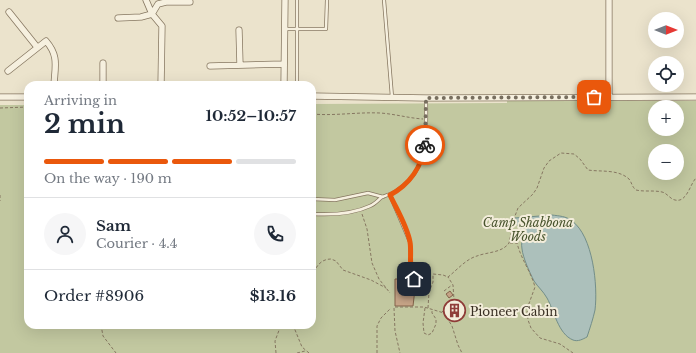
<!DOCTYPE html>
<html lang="en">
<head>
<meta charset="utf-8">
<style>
  body { margin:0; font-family:"Libre Baskerville",serif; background:#f6f6f7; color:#1f2937; height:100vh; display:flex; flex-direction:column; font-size:15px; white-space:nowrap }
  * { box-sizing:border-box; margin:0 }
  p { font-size:13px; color:#747a83 }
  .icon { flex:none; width:22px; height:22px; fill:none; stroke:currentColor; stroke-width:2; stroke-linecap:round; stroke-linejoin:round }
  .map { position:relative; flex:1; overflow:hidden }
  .side { position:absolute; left:24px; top:81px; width:292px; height:248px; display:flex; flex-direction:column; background:#fff; border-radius:12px; box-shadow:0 4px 16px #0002 }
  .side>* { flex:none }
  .needle { width:26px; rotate:90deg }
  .buttons { position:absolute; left:648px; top:12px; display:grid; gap:8px }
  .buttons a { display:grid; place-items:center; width:36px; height:36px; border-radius:50%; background:#fff; box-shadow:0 4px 16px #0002; font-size:20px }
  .pin { position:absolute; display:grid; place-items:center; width:34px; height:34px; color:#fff; margin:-17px; border-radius:8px; box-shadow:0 2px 6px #0006 }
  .courier { position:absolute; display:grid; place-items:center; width:40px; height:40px; margin:-20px; border:3px solid #ea580c; border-radius:50%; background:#fff; color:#222; box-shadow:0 1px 5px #0007 }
  .summary em { font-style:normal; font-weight:700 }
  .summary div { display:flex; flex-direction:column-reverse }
  .summary { display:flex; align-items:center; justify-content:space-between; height:68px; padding:0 20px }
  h1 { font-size:26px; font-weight:700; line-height:30px }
  .bar { display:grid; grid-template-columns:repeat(4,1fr); gap:6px 4px; align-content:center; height:48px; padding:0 20px }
  .bar i { height:5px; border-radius:3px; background:#e0e1e3 }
  .bar .on { background:#ea580c }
  .bar p { grid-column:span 4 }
  .line { display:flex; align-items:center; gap:10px; padding:0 20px; border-top:1px solid #e0e1e3 }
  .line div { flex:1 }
  .round { display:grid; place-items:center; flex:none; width:42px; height:42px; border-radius:21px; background:#f6f6f7 }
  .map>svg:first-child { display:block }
</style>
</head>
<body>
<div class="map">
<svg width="696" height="353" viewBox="0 0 696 353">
  <rect width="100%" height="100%" fill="#ebe3cc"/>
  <!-- green -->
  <path fill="#c2c8a0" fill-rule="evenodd" d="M507,101H696V353H0V105H28V325H312V104L507,103ZM655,107H677V129H655ZM655,151H677V173H655Z"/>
  <!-- water -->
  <path fill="#acc0bb" stroke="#738e89" d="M552,215C559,216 566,216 572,221C593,236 598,286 595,310C593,319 590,328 587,337C583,339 578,342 573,340C558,334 554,310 547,298C543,291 538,287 534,281C530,273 523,258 522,249C521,244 522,239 524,234L514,221L515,218Z"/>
  <!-- building -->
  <path fill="#c5a386" stroke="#83634a" d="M419,278H428V286H419Z
    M395,279H411V289H415L413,306H395Z
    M450,291L453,295L449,298L446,294Z
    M452,308H457V314H452Z"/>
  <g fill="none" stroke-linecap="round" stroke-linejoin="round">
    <defs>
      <path id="lane" d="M384,0L392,97
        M286,29H326L327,0
        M297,83V0
        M390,195L410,242L411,274L412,277L418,281
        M312,199L335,200L368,193L383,197
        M312,214C330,215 353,214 370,206C375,204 378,200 382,197C387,195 392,194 396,191C430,170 426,134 426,99"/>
      <path id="street" d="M146,0L152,14L162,26L161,85
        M609,0V97
        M9,12L37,47
        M118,18L141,17L152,14L158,4L166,2H190
        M239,30L240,65
        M210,66L284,64
        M8,71L46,41C59,56 55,66 54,85
        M103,85V63
        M284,85L285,0
        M312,96L426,98L696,97
        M0,97H28"/>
    </defs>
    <!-- lane casing -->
    <use href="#lane" stroke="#867761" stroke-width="4"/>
    <!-- street casing -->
    <use href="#street" stroke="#867761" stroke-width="7"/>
    <!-- path -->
    <path stroke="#867761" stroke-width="1" stroke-dasharray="3 2" stroke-linecap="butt" d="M0,108L28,107
      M312,114C335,116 357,112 380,113C395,114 408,118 423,119
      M0,195V201
      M362,214L367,229L372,263L379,279L390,293
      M510,243H517C521,259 531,272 535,287L527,309L528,320L531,328L540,338L560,344L573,353
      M312,277C315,268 320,259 331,259L336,261L343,270L371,280L386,288
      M444,291L452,285
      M395,307H424L444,313L452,326L458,345L462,353
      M394,308L395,331L400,353
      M425,308L423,323L424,333L428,335L432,333L436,324V319L432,313V310
      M428,308L429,292L433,282V274L443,275L448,277C457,270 466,259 477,256C487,252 502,253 509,243L515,216L518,208L533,194L537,188L544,168L549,161L561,153L574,154L580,159L588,170C601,172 618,169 629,179C632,183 632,187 636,190C644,192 653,190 662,192C667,193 670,199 675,200C687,203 690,184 696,178
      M442,312L454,300L453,285L448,277
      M101,325L103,336L116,353
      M293,325L302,347L309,353
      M276,353L275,341L281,325
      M297,353L305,351
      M377,353V326L381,318L391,308"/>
    <!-- lane -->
    <use href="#lane" stroke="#f6f0df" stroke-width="2.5"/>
    <!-- street -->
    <use href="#street" stroke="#f6f0df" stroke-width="5.5"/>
  </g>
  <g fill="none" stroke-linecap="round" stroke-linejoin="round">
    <!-- done -->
    <path stroke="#776e5e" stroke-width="4" stroke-dasharray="0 7.2" d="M425,145L426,98L594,97"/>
    <!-- route -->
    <path stroke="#ea580c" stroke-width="5" d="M414,279C408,272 412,252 410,242C407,226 397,210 390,195C410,184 422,166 425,145"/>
  </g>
  <!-- icons -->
  <defs>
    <symbol id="building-ring" viewBox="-11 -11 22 22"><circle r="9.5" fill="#f3eddb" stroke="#8f3c38" stroke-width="1.5"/><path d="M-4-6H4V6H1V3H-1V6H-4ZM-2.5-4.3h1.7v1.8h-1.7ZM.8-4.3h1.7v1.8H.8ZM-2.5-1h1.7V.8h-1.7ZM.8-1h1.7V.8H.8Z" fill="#8f3c38"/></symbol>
  </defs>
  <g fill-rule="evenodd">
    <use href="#building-ring" x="442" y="298" width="25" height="25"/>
  </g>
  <g text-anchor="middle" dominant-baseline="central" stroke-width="4" stroke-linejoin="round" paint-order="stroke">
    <!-- park labels -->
    <g font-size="12" font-style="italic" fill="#47532c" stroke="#f3eddb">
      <text x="528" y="222">Camp Shabbona<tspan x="528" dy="14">Woods</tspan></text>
    </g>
    <!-- poi labels -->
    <g font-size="12" fill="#392f23" stroke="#f3eddb" text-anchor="start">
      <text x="470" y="311">Pioneer Cabin</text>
    </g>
  </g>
</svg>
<div class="buttons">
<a><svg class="needle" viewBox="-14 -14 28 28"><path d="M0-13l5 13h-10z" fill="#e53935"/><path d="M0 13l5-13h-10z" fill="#747a83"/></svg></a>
<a><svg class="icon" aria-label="locate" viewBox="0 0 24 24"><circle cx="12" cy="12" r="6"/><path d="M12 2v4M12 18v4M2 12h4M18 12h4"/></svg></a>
<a>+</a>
<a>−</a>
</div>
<div class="pin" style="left:594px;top:97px;background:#ea580c"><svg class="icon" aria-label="bag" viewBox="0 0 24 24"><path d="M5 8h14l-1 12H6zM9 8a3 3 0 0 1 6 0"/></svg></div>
<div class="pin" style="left:414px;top:279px;background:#1f2937"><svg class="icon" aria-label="home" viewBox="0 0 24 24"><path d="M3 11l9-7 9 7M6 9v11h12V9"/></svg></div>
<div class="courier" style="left:425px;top:145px"><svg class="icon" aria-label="bike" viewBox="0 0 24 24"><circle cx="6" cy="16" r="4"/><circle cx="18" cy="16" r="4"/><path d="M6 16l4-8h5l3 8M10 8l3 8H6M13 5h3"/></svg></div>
<section class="side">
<div class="summary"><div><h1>2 min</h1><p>Arriving in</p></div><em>10:52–10:57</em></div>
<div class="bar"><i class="on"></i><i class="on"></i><i class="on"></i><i></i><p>On the way · 190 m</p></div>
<div class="line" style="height:72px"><a class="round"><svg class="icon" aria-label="person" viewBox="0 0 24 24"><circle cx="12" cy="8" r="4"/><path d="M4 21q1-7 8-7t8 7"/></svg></a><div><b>Sam</b><p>Courier · 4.4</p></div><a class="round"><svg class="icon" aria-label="phone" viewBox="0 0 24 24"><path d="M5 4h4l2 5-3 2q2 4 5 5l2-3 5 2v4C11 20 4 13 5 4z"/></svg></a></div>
<div class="line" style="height:52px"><div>Order #8906</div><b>$13.16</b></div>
</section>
</div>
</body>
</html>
